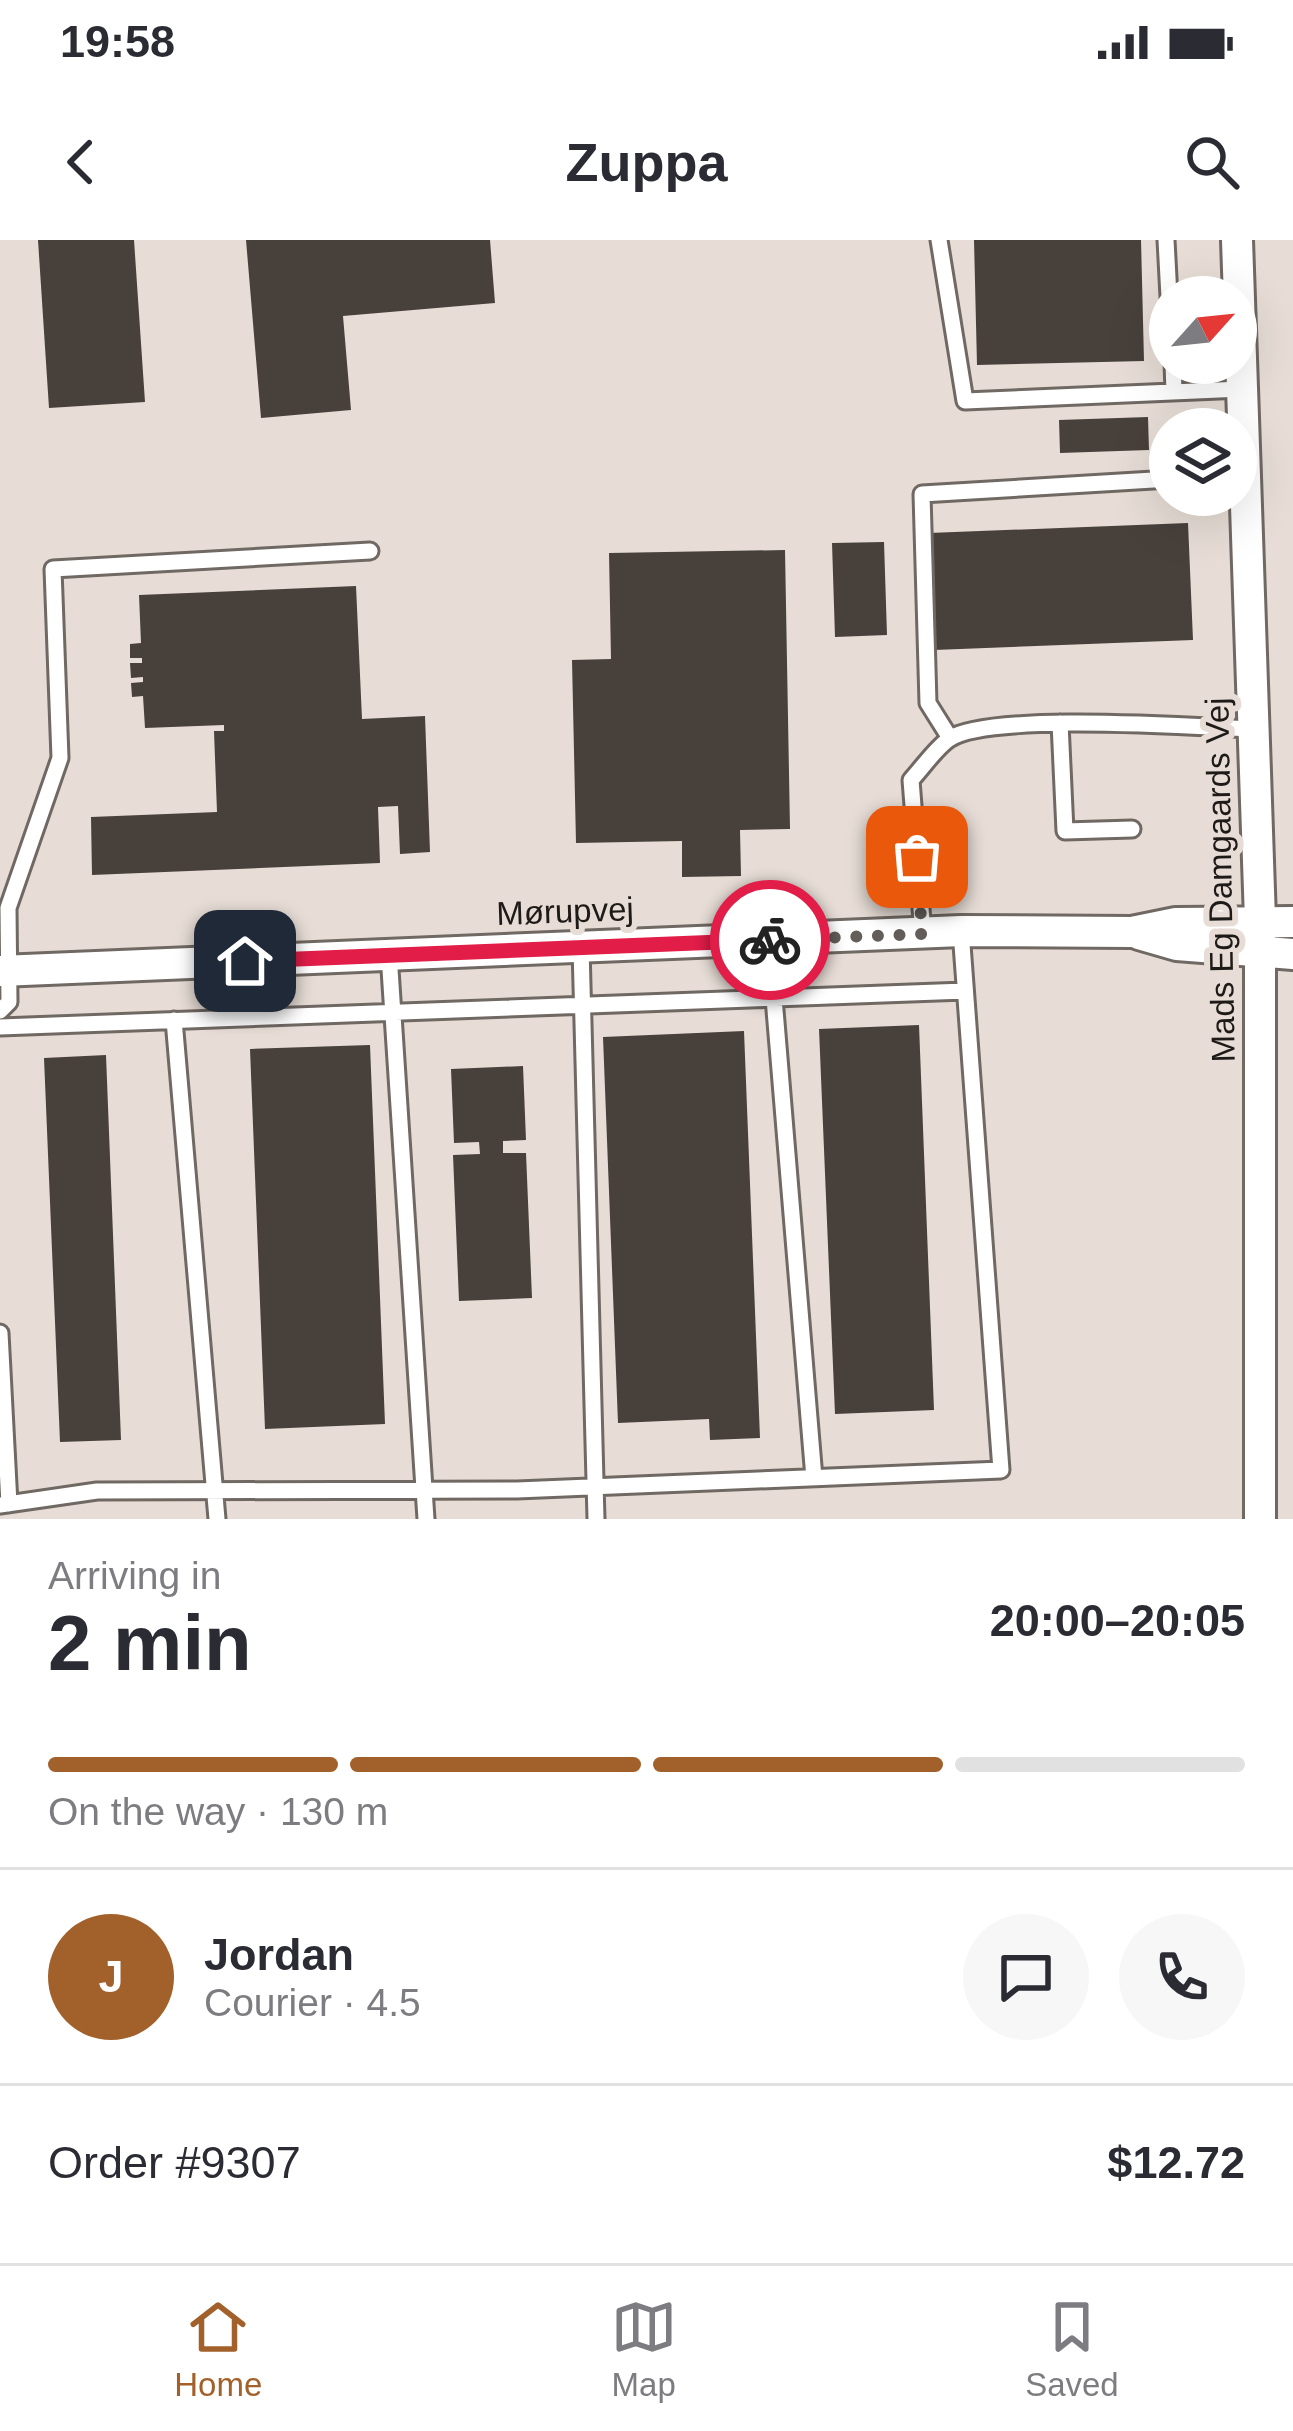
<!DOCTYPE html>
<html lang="en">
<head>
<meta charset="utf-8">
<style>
  body { margin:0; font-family:Arial,sans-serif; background:#f7f7f7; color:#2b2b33; height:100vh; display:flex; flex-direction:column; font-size:45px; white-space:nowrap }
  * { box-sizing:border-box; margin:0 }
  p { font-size:39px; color:#7c7c81 }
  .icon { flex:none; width:66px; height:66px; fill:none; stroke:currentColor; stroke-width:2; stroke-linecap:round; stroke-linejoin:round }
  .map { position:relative; height:1279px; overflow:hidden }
  .drawer { display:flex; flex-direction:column; background:#fff; flex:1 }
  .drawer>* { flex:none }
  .needle { width:78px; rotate:63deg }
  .controls { position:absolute; left:1149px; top:36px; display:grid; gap:24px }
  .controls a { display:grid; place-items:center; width:108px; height:108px; border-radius:50%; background:#fff; box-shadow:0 12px 48px #0002; font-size:60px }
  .pin { position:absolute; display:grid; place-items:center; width:102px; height:102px; color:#fff; margin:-51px; border-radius:24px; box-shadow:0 6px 18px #0006 }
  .courier { position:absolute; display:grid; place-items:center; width:120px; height:120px; margin:-60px; border:9px solid #e11d48; border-radius:50%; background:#fff; color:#222; box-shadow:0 3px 15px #0007 }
  .summary em { font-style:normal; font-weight:600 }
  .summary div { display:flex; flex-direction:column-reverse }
  .summary { display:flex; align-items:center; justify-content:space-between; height:204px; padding:0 48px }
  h1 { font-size:78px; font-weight:600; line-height:90px }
  .bar { display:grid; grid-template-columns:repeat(4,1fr); gap:18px 12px; align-content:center; height:144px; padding:0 48px }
  .bar i { height:15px; border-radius:9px; background:#e1e1e2 }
  .bar .selected { background:#a2612b }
  .bar p { grid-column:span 4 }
  .line { display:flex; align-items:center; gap:30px; padding:0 48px; border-top:3px solid #e1e1e2 }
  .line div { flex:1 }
  .round { display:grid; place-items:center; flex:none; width:126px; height:126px; border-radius:63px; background:#f7f7f7 }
  .status { display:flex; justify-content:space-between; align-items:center; height:84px; padding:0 60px; background:#fff; direction:ltr }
  .status svg { height:33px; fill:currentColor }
  header { display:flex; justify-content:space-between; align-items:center; height:156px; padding:0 48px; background:#fff; font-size:54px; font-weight:600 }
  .tab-bar { display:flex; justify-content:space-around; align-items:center; height:168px; border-top:3px solid #e1e1e2; background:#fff; font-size:33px; color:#7c7c81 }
  .tab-bar a { display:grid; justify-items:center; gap:6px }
  .tab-bar .selected { color:#a2612b }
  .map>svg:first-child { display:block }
</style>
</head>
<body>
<div class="status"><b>19:58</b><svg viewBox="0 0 49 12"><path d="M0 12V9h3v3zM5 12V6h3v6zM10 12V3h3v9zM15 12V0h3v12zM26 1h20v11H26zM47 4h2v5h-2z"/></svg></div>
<header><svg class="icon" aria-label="back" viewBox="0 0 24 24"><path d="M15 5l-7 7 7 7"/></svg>Zuppa<svg class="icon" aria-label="search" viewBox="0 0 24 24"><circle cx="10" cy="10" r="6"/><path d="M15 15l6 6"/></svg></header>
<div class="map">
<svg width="1293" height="1279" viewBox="0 0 1293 1279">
  <rect width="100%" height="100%" fill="#e7ddd6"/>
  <!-- building -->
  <path fill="#48403b" d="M38,0H134L145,162L49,168Z
    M246,0H490L495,63L343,76L351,170L261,178Z
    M974,0H1141L1144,121L977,125Z
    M1148,177L1149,210L1060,213L1059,180Z
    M1188,283L1193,400L934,410L929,293Z
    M884,302L887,395L835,397L832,303Z
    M785,310L790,589L740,590L741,636L682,637V601L576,603L572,420L611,419L609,313Z
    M356,346L362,479L425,476L430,612L400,614L398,566L378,567L380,623L92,635L91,577L217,572L214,491H224V485L145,488L143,456L132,457L131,443L143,442V437L131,438L130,423H142V418H130V404L141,403L139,355Z
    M919,785L934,1170L835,1174L819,789Z
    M744,791L760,1198L710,1200L709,1179L618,1183L603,797Z
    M370,805L385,1184L265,1189L250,809Z
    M106,815L121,1200L60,1202L44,818Z
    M523,826L526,900L503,901V913H526L532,1058L459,1061L453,915L480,914L479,902L454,903L451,829Z"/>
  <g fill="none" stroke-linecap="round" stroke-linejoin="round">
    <defs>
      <path id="service" d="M939,0L965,161L1242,149
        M1166,0L1170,76
        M1173,123L1174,152
        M1060,483L1065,591L1132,589
        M950,498L928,463L922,254L1170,239
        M923,694L911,540C923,527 935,509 949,499C989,472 1196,487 1253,489
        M581,707L596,1279
        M389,714L426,1279
        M774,758L814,1238
        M0,771L9,762L8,668L60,518L53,329L370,311
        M174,780L217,1279
        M0,787L965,751
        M0,1093L9,1264
        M0,1265L97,1251L517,1250L1001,1230L961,691"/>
      <path id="minor" d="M1237,0L1260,680V1279
        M1139,694L1177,705L1293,714
        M0,731L961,691L1132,692L1176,683L1293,682"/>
    </defs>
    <!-- service casing -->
    <use href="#service" stroke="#706862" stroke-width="21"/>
    <!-- minor casing -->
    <use href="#minor" stroke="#706862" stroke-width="36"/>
    <!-- service -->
    <use href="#service" stroke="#fff" stroke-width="15"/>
    <!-- minor -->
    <use href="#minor" stroke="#fff" stroke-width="30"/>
  </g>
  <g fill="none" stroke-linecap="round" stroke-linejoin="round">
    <!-- done -->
    <path stroke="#645e5a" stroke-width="12" stroke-dasharray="0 21.6" d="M770,700L922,694L917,617"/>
    <!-- route -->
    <path stroke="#e11d48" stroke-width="15" d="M245,721L770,700"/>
  </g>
  <g text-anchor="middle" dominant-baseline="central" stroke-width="12" stroke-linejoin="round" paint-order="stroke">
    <!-- street labels -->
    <g font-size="33" fill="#1d1a17" stroke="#e7ddd6">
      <text transform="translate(1220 640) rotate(-91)">Mads Eg Damgaards Vej</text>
      <text transform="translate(565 671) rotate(-2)">Mørupvej</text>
    </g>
  </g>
</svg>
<div class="controls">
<a><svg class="needle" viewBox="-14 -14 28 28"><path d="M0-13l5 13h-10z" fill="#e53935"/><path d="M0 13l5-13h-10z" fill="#7c7c81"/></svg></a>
<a><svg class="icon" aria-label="layers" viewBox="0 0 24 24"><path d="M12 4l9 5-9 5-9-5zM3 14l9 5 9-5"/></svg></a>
</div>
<div class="pin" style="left:917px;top:617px;background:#ea580c"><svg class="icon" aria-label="bag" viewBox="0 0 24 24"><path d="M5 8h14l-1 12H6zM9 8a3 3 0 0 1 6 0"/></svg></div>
<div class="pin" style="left:245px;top:721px;background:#1f2937"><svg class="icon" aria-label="home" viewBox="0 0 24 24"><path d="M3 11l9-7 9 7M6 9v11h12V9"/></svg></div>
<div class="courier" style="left:770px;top:700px"><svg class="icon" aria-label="bike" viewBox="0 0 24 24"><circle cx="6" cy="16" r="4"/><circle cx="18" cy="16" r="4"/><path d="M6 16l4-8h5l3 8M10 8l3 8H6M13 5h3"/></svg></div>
</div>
<section class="drawer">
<div class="summary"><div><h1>2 min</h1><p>Arriving in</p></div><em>20:00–20:05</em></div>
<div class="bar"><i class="selected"></i><i class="selected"></i><i class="selected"></i><i></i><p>On the way · 130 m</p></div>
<div class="line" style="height:216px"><b class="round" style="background:#a2612b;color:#fff">J</b><div><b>Jordan</b><p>Courier · 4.5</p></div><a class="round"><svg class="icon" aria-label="chat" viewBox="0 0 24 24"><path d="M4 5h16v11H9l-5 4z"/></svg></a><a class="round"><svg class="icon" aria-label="phone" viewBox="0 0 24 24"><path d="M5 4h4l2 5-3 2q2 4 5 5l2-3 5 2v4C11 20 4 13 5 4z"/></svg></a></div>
<div class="line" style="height:156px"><div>Order #9307</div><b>$12.72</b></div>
</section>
<nav class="tab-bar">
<a class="selected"><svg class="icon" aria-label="home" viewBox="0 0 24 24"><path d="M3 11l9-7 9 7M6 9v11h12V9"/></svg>Home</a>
<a><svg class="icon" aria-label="map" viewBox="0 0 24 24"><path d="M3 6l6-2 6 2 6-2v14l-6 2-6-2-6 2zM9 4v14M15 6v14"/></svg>Map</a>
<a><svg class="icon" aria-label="saved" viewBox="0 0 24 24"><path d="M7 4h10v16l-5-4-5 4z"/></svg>Saved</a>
</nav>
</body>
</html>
